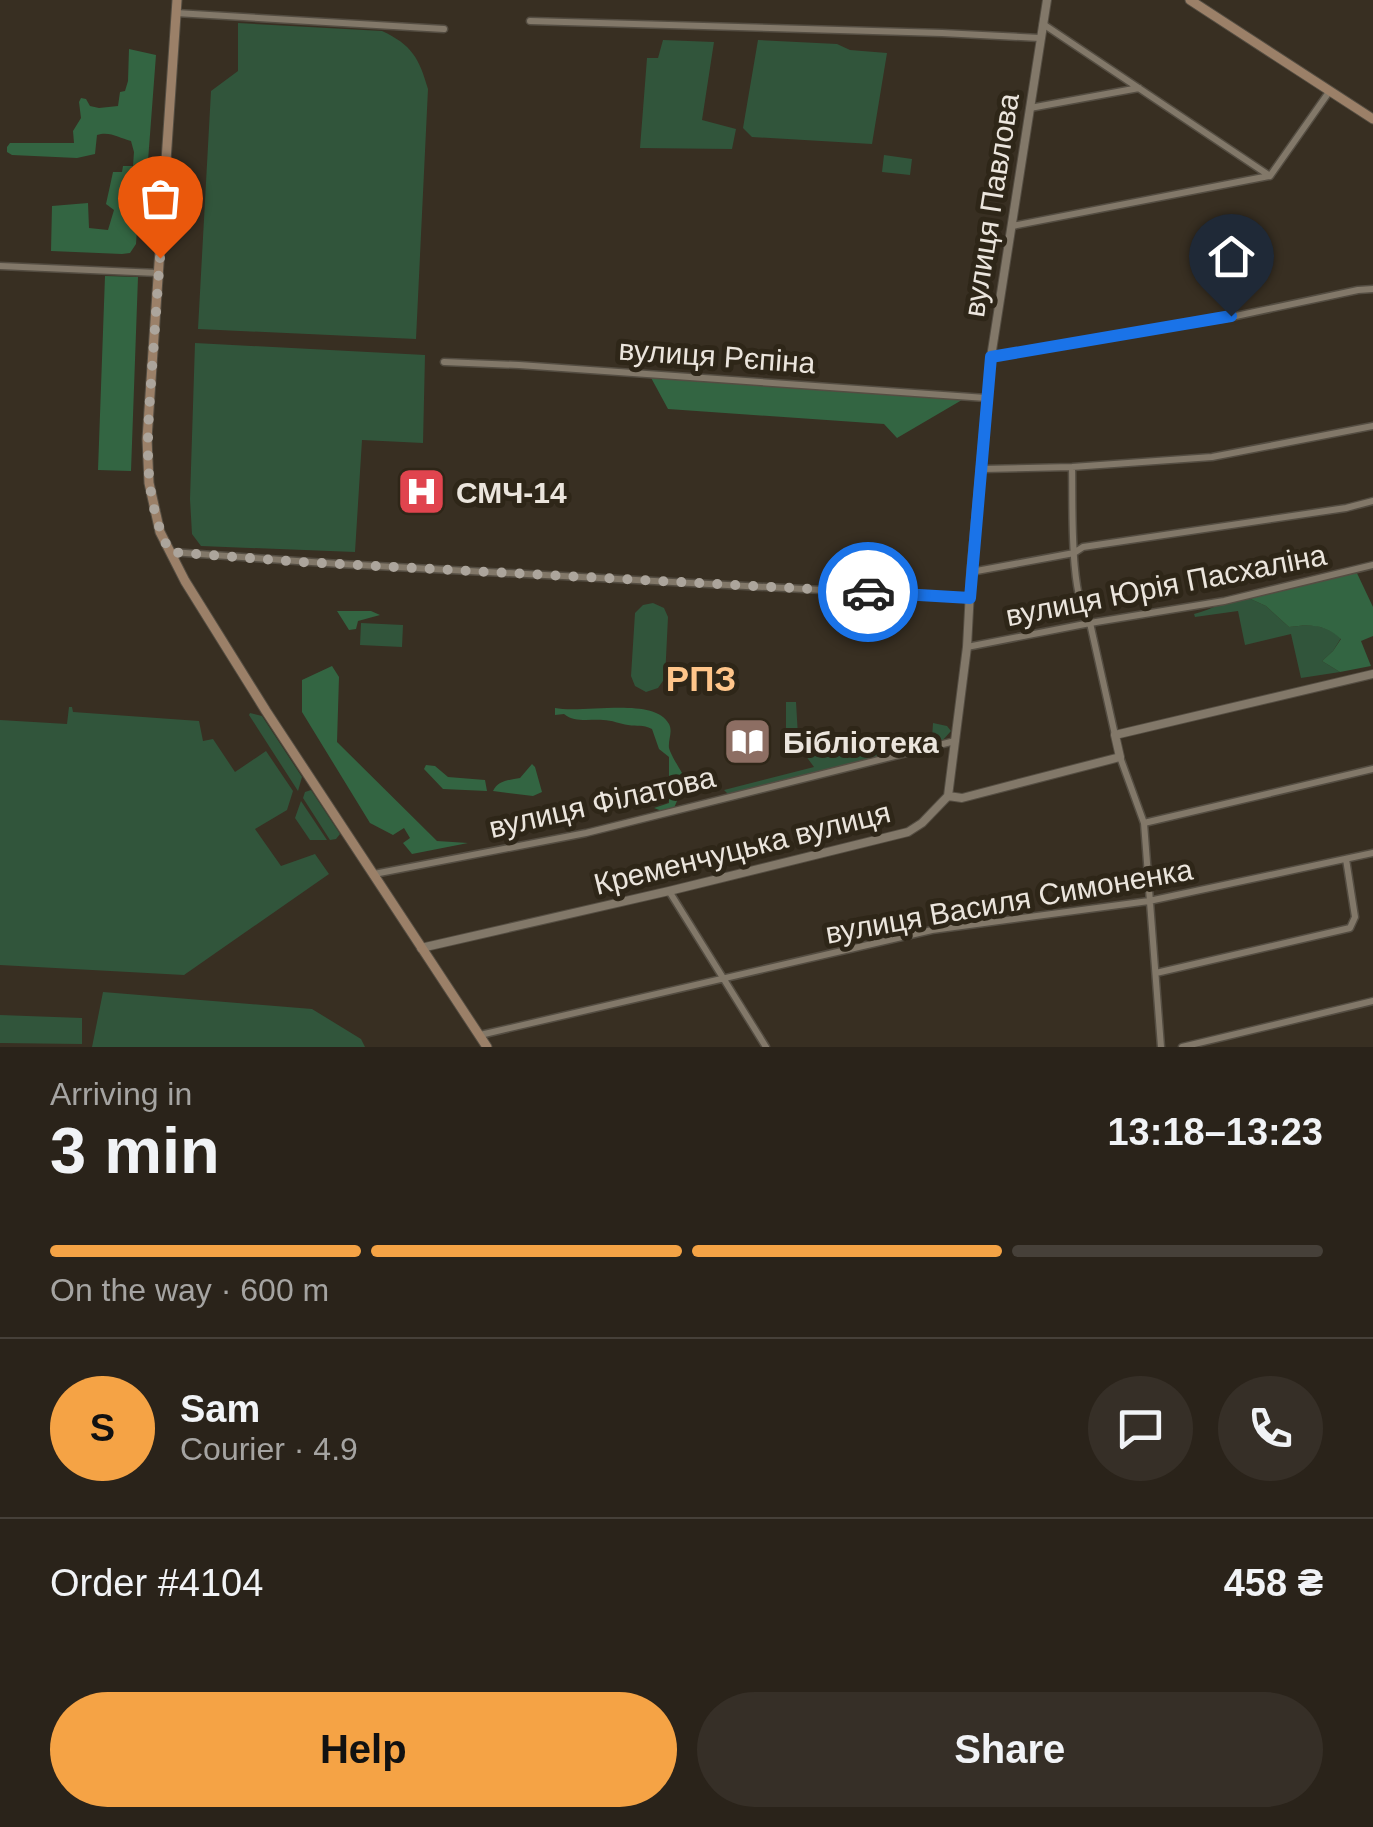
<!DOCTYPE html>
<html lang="en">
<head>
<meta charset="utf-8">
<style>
  body { margin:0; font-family:Helvetica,sans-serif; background:#362f27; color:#f1f3f6; height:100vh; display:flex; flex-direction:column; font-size:38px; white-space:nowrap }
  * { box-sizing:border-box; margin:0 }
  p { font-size:32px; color:#a5a4a2 }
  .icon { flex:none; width:55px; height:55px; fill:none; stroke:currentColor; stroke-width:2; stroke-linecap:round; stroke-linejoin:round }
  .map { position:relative; height:1047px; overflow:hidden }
  .side { display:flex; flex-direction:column; background:#2a231a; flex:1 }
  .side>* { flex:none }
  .pin { position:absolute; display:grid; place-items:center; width:85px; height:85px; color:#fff; margin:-102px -42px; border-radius:50% 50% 50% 0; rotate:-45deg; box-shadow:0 0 10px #0007 }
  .pin .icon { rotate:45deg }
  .courier { position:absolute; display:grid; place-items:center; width:100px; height:100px; margin:-50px; border:8px solid #1a73e8; border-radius:50%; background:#fff; color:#222; box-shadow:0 2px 12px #0007 }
  .summary em { font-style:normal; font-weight:700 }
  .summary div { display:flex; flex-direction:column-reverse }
  .summary { display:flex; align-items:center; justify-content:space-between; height:170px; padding:0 50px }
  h1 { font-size:65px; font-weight:700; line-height:75px }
  .bar { display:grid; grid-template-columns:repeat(4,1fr); gap:15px 10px; align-content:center; height:120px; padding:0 50px }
  .bar i { height:12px; border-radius:8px; background:#464039 }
  .bar .active { background:#f5a345 }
  .bar p { grid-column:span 4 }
  .line { display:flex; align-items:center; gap:25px; padding:0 50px; border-top:2px solid #464039 }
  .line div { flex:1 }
  .round { display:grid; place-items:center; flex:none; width:105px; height:105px; border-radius:52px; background:#362f27 }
  .action { display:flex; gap:20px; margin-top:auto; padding:20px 50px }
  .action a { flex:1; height:115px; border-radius:60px; background:#f5a345; color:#111; font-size:40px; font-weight:700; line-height:115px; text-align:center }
  .action a+a { background:#362f27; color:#f1f3f6 }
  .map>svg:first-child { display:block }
</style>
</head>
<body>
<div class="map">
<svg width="1373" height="1047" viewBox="0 0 1373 1047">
  <rect width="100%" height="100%" fill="#382f22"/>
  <!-- green -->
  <path fill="#31553b" d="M238,23L382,31C412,45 419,58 428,89L416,339L198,329L211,91L238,71Z
    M663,40L714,42L702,120L736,129L732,149L640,148L647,58H658Z
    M758,40L837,44L850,50L887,53L872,144L752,137L743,128Z
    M884,155L912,159L910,175L882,172Z
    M195,343L425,355L423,443L362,440L355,552L201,546L192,534L190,499Z
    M1244,596L1266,606L1289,627C1310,624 1325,624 1341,638L1333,651L1322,661L1340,672L1301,678L1291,634L1245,645L1238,611L1195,617L1194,614C1213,609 1226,600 1244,596Z
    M653,603L664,608L668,617L665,678L658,688L646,692L635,686L631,676L635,613L643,605Z
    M361,623L403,625L402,647L360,645Z
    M786,702H796L798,736L886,740V736L932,738L933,723L947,726L951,731L942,741L729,795L724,790L814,767L786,729Z
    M69,707H72L73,712L199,721L203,741L213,739L235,772L266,751L293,791L287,810L255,829L281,866L315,854L329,874L184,975L0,965V720L67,724Z
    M250,713L262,716L302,777L298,791L249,715Z
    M311,790L340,834L336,839L330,840L303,798L305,792Z
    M301,801L327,840H310L295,818Z
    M103,992L312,1009L361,1039L365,1047H92Z
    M0,1015L82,1018V1044L0,1043Z"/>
  <!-- forest -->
  <path fill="#336542" d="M129,49L156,55L147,174L138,214L136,244L130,253L122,254L51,251L52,206L88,203L89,228L108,230L114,210L106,204L113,172H122L123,166H133L134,152L131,141C119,138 110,131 97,135L95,154L77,158L12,155L7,152V147L10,143H74L73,131L81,118L79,102L81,98L86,99L90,106L99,108L118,106L120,92L125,91L128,81Z
    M105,276L138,277L131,471L98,470Z
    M649,374L967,397L897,438L884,424L668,409Z
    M1355,569L1373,607V636L1361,641L1371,666L1340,672L1322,661L1333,651L1341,639C1325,624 1310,624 1289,627L1266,606L1244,596Z
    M337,611H371L380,615L358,621L356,629L349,630Z
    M332,666L339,677L337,742L437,841L468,843L412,854L403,843L410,838L404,828L393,835L370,823L302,712V680Z
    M555,708C583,714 654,696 669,724C673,732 668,739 669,748C671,756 683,774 688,783L682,789L674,808L662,811L654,808L669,803V757L659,749L652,729C642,724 638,727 628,725C620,724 612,720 603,720C590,719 575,723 564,714L555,715Z
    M532,764L535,767L542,792L533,796L493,791C498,780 510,780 520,778Z
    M426,765L435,766L448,777L485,780L487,791L443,789L424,769Z"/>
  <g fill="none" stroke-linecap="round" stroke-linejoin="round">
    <defs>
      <path id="minor" d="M176,13L444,29
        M530,21L942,33L1040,38
        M1043,24L1270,176
        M1030,108L1139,88
        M1270,176L1329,92
        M1012,226L1269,176
        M0,266L158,273
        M991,357L1231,317L1358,290L1373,289
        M444,362L519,365L986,398
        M1072,468C1073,503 1069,599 1090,623L1115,735
        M982,469L1072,467L1212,457L1373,426
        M171,552L340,564L970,598
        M971,572L1074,553L1083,547L1346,508L1373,501
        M967,647L1090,623L1224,601L1373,565
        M1120,757L1144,823L1161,1047
        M1144,823L1373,769
        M374,874L586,833L955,741
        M669,891L766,1047
        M1156,973L1350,928L1355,917L1346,859
        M480,1035L932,930L1149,901L1373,853
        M1182,1047L1373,1001"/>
      <path id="tertiary" d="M948,796L967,647L971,572L991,357L1047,0
        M421,948L669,891L908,832L922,823L948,796L962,798L1120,757L1115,735L1373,674"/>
      <path id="secondary" d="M177,0L147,439L149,483L160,532L185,581L266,711L487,1047
        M1190,0L1373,119"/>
    </defs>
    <!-- minor casing -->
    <use href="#minor" stroke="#544d42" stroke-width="9"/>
    <!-- tertiary casing -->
    <use href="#tertiary" stroke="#544d42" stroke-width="10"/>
    <!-- secondary casing -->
    <use href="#secondary" stroke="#544d42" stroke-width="11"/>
    <!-- minor -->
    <use href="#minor" stroke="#827869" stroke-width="6"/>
    <!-- tertiary -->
    <use href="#tertiary" stroke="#827869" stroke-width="8"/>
    <!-- secondary -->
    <use href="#secondary" stroke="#9b8068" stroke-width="9"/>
  </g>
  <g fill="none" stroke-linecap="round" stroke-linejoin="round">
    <!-- done -->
    <path stroke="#aca59c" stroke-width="10" stroke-dasharray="0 18" d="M160,258C157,294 155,331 152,368C148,431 140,495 170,552L301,562L868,592"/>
    <!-- route -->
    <path stroke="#1a73e8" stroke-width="12" d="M868,592L970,598L991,357L1231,316"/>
  </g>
  <!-- icons -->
  <defs>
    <symbol id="hospital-square" viewBox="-11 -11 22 22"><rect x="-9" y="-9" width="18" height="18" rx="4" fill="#e0444e" stroke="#2e2618"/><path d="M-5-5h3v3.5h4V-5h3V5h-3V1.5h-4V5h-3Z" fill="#fff"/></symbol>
    <symbol id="library-square" viewBox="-11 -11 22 22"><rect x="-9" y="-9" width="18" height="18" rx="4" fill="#8d6e63" stroke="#2e2618"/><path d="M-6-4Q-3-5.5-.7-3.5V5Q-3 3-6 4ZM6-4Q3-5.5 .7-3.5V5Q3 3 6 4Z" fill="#fff"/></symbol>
  </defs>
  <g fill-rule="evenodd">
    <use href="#hospital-square" x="394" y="464" width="55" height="55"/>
    <use href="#library-square" x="720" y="714" width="55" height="55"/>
  </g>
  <g text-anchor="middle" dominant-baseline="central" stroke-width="10" stroke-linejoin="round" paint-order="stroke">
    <!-- street labels -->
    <g font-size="30" fill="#ebe5dd" stroke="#2e2618">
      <text transform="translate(991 205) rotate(-81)">вулиця Павлова</text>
      <text transform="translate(717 356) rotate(4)">вулиця Рєпіна</text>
      <text transform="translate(1166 585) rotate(-11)">вулиця Юрія Пасхаліна</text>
      <text transform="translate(602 802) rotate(-13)">вулиця Філатова</text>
      <text transform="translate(742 848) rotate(-14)">Кременчуцька вулиця</text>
      <text transform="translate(1009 901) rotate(-10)">вулиця Василя Симоненка</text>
    </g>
    <!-- poi labels -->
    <g font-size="30" font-weight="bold" fill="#ebe5dd" stroke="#2e2618" text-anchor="start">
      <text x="456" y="492">СМЧ-14</text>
      <text x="783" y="742">Бібліотека</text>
    </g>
    <!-- quarter labels -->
    <g font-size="35" font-weight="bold" fill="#ffc58a" stroke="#2e2618">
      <text x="701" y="678">РПЗ</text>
    </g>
  </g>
</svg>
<div class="pin" style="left:160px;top:258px;background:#ea580c"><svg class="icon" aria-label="bag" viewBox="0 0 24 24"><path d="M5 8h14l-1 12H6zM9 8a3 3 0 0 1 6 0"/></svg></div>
<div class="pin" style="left:1231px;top:316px;background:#1f2937"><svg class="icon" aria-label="home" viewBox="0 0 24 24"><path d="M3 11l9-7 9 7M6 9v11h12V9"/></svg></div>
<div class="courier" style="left:868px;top:592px"><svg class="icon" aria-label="car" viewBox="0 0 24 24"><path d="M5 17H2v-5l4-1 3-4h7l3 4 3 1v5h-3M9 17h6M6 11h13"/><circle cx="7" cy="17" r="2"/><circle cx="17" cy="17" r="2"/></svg></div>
</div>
<section class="side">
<div class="summary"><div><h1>3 min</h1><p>Arriving in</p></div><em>13:18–13:23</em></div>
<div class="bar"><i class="active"></i><i class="active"></i><i class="active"></i><i></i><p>On the way · 600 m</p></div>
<div class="line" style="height:180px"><b class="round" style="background:#f5a345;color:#111">S</b><div><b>Sam</b><p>Courier · 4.9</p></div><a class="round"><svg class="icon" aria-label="chat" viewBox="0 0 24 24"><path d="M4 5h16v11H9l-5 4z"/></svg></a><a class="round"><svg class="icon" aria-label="phone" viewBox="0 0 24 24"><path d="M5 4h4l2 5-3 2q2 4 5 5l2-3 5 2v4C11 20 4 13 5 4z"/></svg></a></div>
<div class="line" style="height:130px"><div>Order #4104</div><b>458 ₴</b></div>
<div class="action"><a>Help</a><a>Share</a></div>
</section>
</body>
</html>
